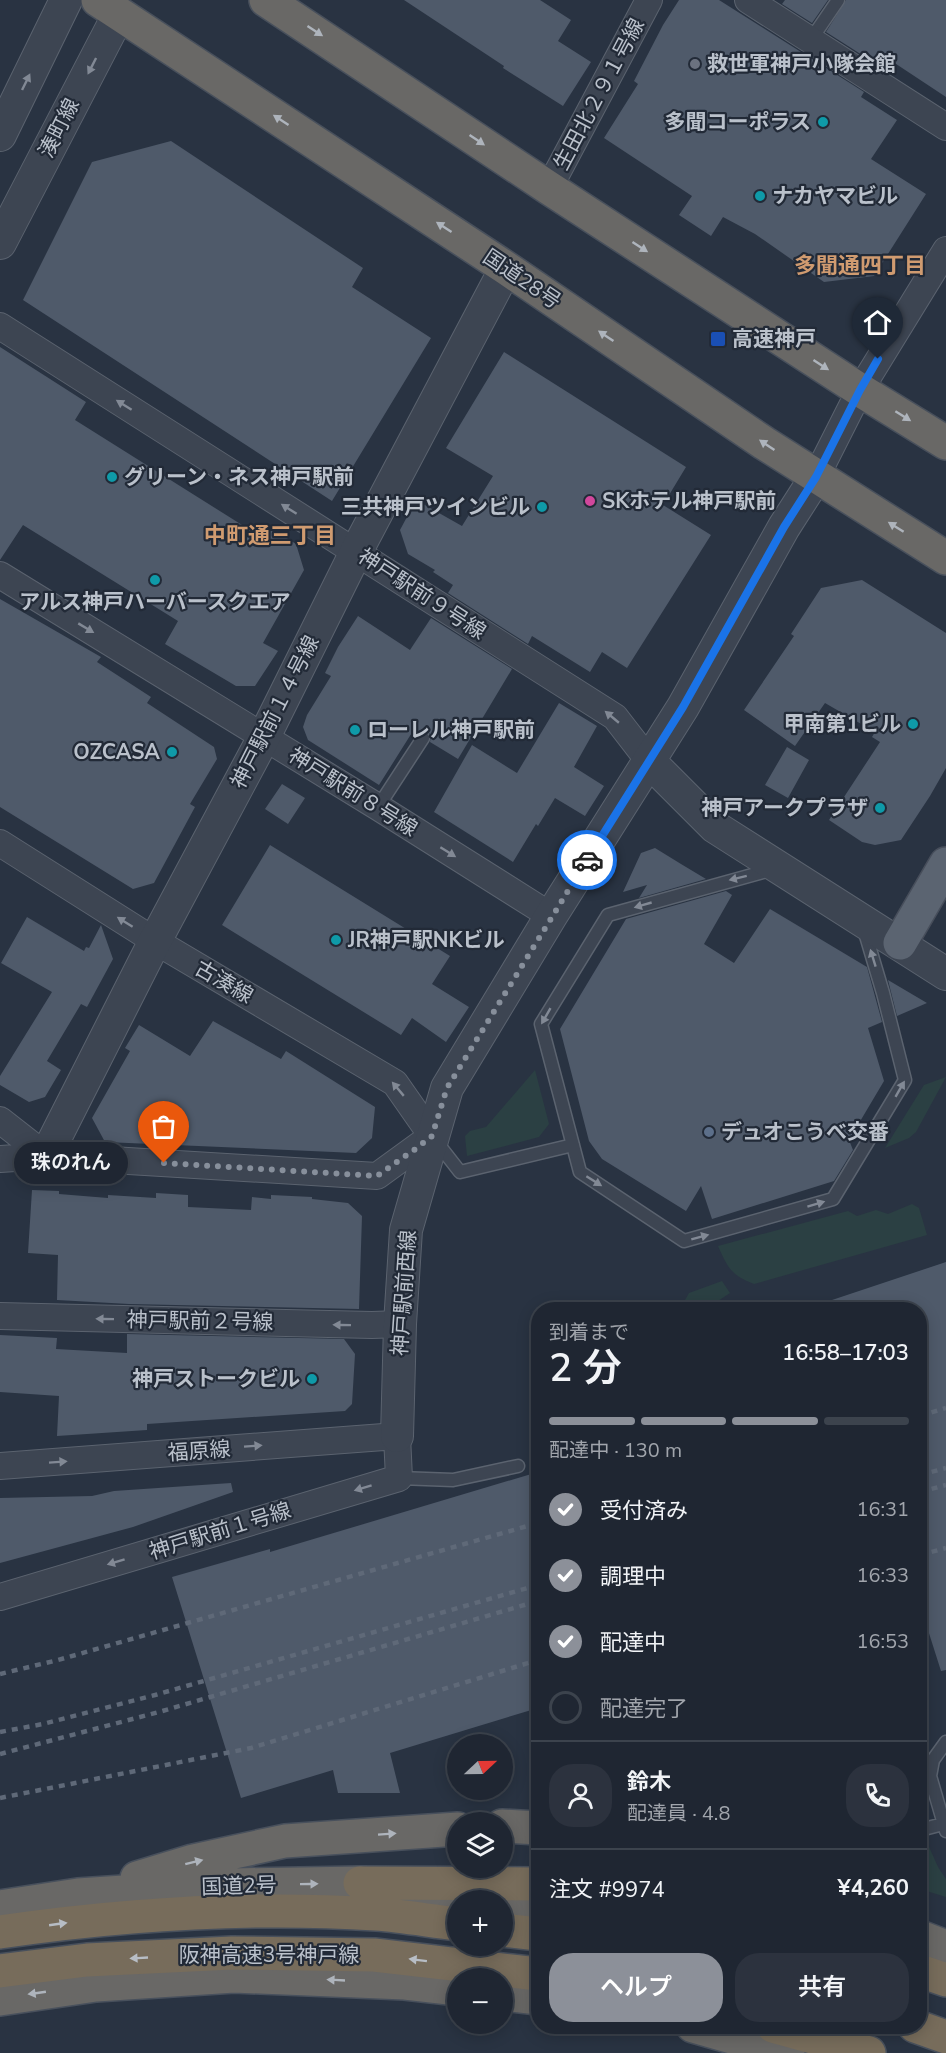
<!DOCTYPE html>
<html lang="ja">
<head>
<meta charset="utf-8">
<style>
  body { margin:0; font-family:"Nunito Sans","Noto Sans JP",sans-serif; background:#2c323e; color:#f1f3f6; height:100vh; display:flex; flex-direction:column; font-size:22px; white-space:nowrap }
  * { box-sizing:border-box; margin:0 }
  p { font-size:20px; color:#a1a5ac }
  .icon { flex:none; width:33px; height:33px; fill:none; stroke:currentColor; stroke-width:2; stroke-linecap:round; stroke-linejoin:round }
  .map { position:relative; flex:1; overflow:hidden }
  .panel { position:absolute; left:531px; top:1302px; width:396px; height:732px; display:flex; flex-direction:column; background:#1f2632; border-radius:24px; box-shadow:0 3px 15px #0003,0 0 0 2px #3c434d }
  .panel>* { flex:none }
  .needle { width:39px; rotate:68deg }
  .buttons { position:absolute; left:447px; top:1734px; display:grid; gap:12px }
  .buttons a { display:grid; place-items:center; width:66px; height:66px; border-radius:50%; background:#1f2632; box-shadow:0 3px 15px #0003,0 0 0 2px #3c434d; font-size:30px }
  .pin { position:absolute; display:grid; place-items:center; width:51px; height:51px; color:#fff; margin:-62px -26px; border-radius:50% 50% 50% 0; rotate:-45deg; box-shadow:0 0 6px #0007 }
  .pin .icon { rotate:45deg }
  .courier { position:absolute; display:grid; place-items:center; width:60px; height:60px; margin:-30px; border:4px solid #1a73e8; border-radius:50%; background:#fff; color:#222; box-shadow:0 2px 8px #0007 }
  .bubble { position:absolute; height:42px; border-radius:21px; background:#1f2632; box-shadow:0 3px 15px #0003,0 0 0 2px #3c434d; font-size:20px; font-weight:600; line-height:42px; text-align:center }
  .head em { font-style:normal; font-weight:600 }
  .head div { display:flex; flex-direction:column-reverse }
  .head { display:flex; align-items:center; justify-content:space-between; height:102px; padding:0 18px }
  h1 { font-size:39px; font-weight:600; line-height:45px }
  .bar { display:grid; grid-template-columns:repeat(4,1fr); gap:9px 6px; align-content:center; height:72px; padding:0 18px }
  .bar i { height:8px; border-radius:4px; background:#3c434d }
  .bar .selected { background:#8c9099 }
  .bar p { grid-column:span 4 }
  .line { display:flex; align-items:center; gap:15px; padding:0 18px; border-top:2px solid #3c434d }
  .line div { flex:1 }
  .round { display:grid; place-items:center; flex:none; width:63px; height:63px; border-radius:24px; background:#2c323e }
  ol { padding:0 18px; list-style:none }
  li { display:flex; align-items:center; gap:18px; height:66px }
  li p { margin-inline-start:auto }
  li .icon { padding:6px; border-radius:50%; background:#8c9099; color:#fff; stroke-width:4 }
  li:last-child { color:#a1a5ac }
  li i { width:33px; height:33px; border:3px solid #3c434d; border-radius:50% }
  .cta { display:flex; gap:12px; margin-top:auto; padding:12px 18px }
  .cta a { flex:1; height:69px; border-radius:24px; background:#8c9099; color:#fff; font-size:24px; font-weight:600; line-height:69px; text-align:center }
  .cta a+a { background:#2c323e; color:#f1f3f6 }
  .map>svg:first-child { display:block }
</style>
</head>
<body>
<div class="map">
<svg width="946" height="2053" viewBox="0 0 946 2053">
  <rect width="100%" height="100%" fill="#293342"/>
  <!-- green -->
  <path fill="#2b4043" d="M535,1070L549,1124L539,1137L467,1156L465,1136L470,1131L486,1127Z
    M946,1077L916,1132L909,1138L885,1148L924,1085Z
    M912,1204L919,1208L927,1235L754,1284C731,1275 728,1268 718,1246L848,1211L857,1216L876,1210L888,1214Z
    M722,1281L730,1293L712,1305L710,1309H680L689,1293Z
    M926,1840L938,1867L946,1879V1897L920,1889V1842Z"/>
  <!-- building -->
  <path fill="#4f5a6a" d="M404,0H540L571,20L558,41L591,62L563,106L503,68L504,66Z
    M679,0H719L864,92L861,97L897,120L871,159L926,194L874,276L824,282L755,234L723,217L711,236L679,215L692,196L604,138L638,84L634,81L663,25Z
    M785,0H828L812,23L782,4Z
    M846,0H946V97L887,58L881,67L826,32Z
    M171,141L363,268L352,287L431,338L332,501L23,300L92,162Z
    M0,347L86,402L75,420L258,535L274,530L296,544L304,570L263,643L278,651L255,686H236L165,644L178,621L23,525L0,560Z
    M504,352L686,467L663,505L711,535L627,668L602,652L590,672L532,636L528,644L448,593L453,585L433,572L435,570L408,554L400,530L416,500L462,526L493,476L446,448Z
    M862,580L946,633V768L930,796L901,840L875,845L862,842L829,820L880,742L872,737L875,732L825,703L795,746L744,710L794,636L791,634L821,588Z
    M0,599L101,657L97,662L151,697L147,703L214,747L217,759L190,804L195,807L154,883L133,889L0,807Z
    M358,616L410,650L431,618L512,669L458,759L430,742L431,735L427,731L420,730L416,733L413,731L379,785L308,740L303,727L307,715L331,676L325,673L338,647Z
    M559,703L597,726L574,767L604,786L585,816L555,798L538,826L536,824L513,862L434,812L472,745L517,773Z
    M787,747L809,760L788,798L765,785Z
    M282,784L305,798L288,824L265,809Z
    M270,845L450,956L432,984L469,1007L446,1042L412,1018L401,1035L222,925Z
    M655,848L681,864L706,879L639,898L647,885L623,892L641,853Z
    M726,891L732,895L704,944L734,963L770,909L867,967L882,1022L868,1028L884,1081L849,1140L853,1150L834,1181L712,1219L701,1186L686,1211L602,1159L589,1141L560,1029L626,919Z
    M27,917L84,951L86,947L89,948L101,925L113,959L87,1007L81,1004L47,1061L61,1070L45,1097L29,1102L0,1085V1076L52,992L1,963Z
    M888,980L927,1003L897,1016Z
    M213,1021L281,1059L286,1051L375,1107L372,1138L356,1153L105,1142L92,1118L130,1051L125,1048L139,1025L190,1056Z
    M32,1190L59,1191V1194L108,1198V1195L156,1198V1193L188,1195V1207L251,1210L252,1197L271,1199V1195L312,1197V1199L348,1203L362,1216L359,1309L129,1304L57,1300L58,1255L28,1253Z
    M946,1262V1670L941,1671L920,1605V1310H818L817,1305Z
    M127,1334L344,1339L355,1354L352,1404L345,1411L147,1424V1430L57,1436L59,1396L0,1392V1335L57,1338L56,1349L127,1353Z
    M538,1472V1708L390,1753L400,1793H338L333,1770L241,1798L172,1577L270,1549V1552Z
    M231,1483L233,1492L133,1527L0,1563V1498L92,1496L114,1491Z"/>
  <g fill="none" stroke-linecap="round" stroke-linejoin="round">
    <defs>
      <path id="service" d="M810,41L838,0
        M378,807L423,738
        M774,869L608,915L541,1024L580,1172L684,1241L833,1199L905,1080L883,993L864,929
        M435,1140L460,1172L573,1145
        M399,1478L453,1480L518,1466
        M946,1742L933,1760L930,1776L946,1831
        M920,1830L943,1824"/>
      <path id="minor" d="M748,0L946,127
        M549,188L649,0
        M0,326L615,717L649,761
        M816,477L860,390L946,250
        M0,575L378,807L551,916
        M0,843L155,941L395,1083L432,1136L377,1176L46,1156L0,1159
        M0,1120L46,1156
        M0,1316L372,1325L400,1324
        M0,1466L397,1436L399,1478L0,1597"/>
      <path id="tertiary" d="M0,135L66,0
        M0,243L119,14
        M649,761L715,827L946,974
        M46,1156L155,941L264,737L356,552L506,268
        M397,1436L400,1324L406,1230L447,1088L551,916L683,707L784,527L816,477"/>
      <path id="primary" d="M900,943L946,864"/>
      <path id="trunk" d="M98,0L506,268L764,443L946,558
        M266,0L549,188L860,390L946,443
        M502,1826L538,1828
        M137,1878L193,1861L285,1841L458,1829
        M502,1904L538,1913
        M0,1907L78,1895L231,1885L360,1883L478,1900
        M920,1937L946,1947
        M502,1994L538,1998
        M0,1999L96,1985L234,1976L405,1983L458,1989
        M693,2026L788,2053"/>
      <path id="motorway" d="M360,1883L538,1884
        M502,1930L538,1934
        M0,1932C124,1914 251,1906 376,1914C403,1916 431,1921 458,1924
        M0,1971L87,1960L232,1953L374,1955L538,1974
        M920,1971L946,1980
        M773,2026L869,2053
        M915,2026L946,2037"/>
    </defs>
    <!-- service casing -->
    <use href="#service" stroke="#5b636f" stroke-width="15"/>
    <!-- minor casing -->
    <use href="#minor" stroke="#5b636f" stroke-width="28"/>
    <!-- tertiary casing -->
    <use href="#tertiary" stroke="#5b636f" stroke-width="34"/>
    <!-- primary casing -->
    <use href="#primary" stroke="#474e5b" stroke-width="36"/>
    <!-- trunk casing -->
    <use href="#trunk" stroke="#48505c" stroke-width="36"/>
    <!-- motorway casing -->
    <use href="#motorway" stroke="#48505c" stroke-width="36"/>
    <!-- service -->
    <use href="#service" stroke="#3d4552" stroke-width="12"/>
    <!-- minor -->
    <use href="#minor" stroke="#3d4552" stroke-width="26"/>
    <!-- tertiary -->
    <use href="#tertiary" stroke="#3d4552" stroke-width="32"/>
    <!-- primary -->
    <use href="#primary" stroke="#5b6471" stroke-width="33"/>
    <!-- trunk -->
    <use href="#trunk" stroke="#696866" stroke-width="33"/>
    <!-- motorway -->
    <use href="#motorway" stroke="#776c5b" stroke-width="33"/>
    <!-- rail -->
    <path stroke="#5f6978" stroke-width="4.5" stroke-dasharray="6 6" stroke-linecap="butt" d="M920,1416L946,1408
      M920,1475L946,1468
      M920,1492L946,1485
      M920,1555L946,1548
      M0,1674L58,1660L538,1523
      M0,1732L43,1724L155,1695L538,1585
      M0,1754L159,1712L538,1601
      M0,1798L251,1748L538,1660"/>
  </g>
  <!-- one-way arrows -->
  <defs><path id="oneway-solid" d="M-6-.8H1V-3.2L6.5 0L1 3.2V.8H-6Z" transform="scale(1.5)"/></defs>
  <g fill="#aeb4bc">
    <use href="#oneway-solid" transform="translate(315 31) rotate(33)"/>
    <use href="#oneway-solid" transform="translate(281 120) rotate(-147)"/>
    <use href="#oneway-solid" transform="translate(477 140) rotate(34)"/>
    <use href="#oneway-solid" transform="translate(444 227) rotate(-147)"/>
    <use href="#oneway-solid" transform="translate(640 247) rotate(33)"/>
    <use href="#oneway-solid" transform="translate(606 336) rotate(-146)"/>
    <use href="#oneway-solid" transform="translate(821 365) rotate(33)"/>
    <use href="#oneway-solid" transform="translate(903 416) rotate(32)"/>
    <use href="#oneway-solid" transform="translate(767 445) rotate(-146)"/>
    <use href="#oneway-solid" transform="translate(896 527) rotate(-148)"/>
    <use href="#oneway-solid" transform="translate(387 1834) rotate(-4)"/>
    <use href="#oneway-solid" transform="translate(194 1862) rotate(-14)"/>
    <use href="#oneway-solid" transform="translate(309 1884) rotate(-1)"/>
    <use href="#oneway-solid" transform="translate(336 1980) rotate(-177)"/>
    <use href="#oneway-solid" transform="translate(37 1993) rotate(172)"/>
  </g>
  <g fill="#828995">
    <use href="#oneway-solid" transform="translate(92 66) rotate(117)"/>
    <use href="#oneway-solid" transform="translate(26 82) rotate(-64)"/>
    <use href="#oneway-solid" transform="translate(124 405) rotate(-148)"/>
    <use href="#oneway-solid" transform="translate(289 509) rotate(-148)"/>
    <use href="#oneway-solid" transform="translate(86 628) rotate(31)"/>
    <use href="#oneway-solid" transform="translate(612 717) rotate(-140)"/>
    <use href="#oneway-solid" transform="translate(448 852) rotate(32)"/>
    <use href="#oneway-solid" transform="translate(738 878) rotate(166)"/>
    <use href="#oneway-solid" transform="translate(643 905) rotate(164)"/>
    <use href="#oneway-solid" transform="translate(125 922) rotate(-148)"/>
    <use href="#oneway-solid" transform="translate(873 958) rotate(-107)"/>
    <use href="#oneway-solid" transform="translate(546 1016) rotate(120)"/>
    <use href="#oneway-solid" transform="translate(398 1089) rotate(-130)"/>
    <use href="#oneway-solid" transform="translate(900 1089) rotate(-60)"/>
    <use href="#oneway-solid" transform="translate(594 1181) rotate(32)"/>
    <use href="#oneway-solid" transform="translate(816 1204) rotate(-17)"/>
    <use href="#oneway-solid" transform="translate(700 1237) rotate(-15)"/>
    <use href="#oneway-solid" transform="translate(105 1319) rotate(-179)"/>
    <use href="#oneway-solid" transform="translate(342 1325) rotate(-179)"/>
    <use href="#oneway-solid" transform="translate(253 1446) rotate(-4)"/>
    <use href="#oneway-solid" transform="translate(58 1462) rotate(-4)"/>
    <use href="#oneway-solid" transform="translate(363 1488) rotate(163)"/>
    <use href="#oneway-solid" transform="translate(116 1562) rotate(163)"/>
  </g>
  <g fill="#b7bdc5">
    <use href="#oneway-solid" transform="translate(58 1924) rotate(-8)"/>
    <use href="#oneway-solid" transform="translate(139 1958) rotate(177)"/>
    <use href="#oneway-solid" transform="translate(418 1960) rotate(-173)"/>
  </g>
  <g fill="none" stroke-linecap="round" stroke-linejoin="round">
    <!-- done -->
    <path stroke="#878f9b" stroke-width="6" stroke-dasharray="0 10.8" d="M164,1163L377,1176L414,1150L432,1136L447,1088L587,860"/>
    <!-- route -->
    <path stroke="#1a73e8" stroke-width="8" d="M587,860L683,707L784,527L816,477L860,390L878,359"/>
  </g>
  <!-- markers -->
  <circle fill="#6b7280" stroke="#222a37" stroke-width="2" cx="695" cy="64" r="6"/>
  <g fill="#0f9aa8" stroke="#222a37" stroke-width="2">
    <circle cx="823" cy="122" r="6"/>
    <circle cx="760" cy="196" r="6"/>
    <circle cx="112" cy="477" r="6"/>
    <circle cx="542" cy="507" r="6"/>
    <circle cx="155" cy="580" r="6"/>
    <circle cx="913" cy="724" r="6"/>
    <circle cx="355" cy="730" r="6"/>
    <circle cx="172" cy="752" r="6"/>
    <circle cx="880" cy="808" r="6"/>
    <circle cx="336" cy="940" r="6"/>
    <circle cx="312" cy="1379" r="6"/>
  </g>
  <rect fill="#1a4fb4" stroke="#222a37" stroke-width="2" x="710" y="331" width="16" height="16" rx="3"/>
  <circle fill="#d1479c" stroke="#222a37" stroke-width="2" cx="590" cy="501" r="6"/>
  <circle fill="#5c6f8a" stroke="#222a37" stroke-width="2" cx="709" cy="1132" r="6"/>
  <g text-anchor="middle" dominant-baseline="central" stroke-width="4.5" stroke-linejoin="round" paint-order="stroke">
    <!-- poi labels -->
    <g font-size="21" font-weight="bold" fill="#bac1cb" stroke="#222a37" text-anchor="start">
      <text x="707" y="64">救世軍神戸小隊会館</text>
      <text x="811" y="122" text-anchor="end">多聞コーポラス</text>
      <text x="772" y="196">ナカヤマビル</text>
      <text x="732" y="339">高速神戸</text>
      <text x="124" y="477">グリーン・ネス神戸駅前</text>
      <text x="602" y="501">SKホテル神戸駅前</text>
      <text x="530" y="507" text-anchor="end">三共神戸ツインビル</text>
      <text x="155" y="602" text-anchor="middle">アルス神戸ハーバースクエア</text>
      <text x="901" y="724" text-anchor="end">甲南第1ビル</text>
      <text x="367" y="730">ローレル神戸駅前</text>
      <text x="160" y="752" text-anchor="end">OZCASA</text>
      <text x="868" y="808" text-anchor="end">神戸アークプラザ</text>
      <text x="348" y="940">JR神戸駅NKビル</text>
      <text x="721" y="1132">デュオこうべ交番</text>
      <text x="300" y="1379" text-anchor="end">神戸ストークビル</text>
    </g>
    <!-- street labels -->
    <g font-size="21" fill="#bac1cb" stroke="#222a37">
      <text transform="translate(599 94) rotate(-62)">生田北２９１号線</text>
      <text transform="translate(59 128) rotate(-63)">湊町線</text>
      <text transform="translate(522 279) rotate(34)">国道28号</text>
      <text transform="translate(422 594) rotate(33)">神戸駅前９号線</text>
      <text transform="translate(275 712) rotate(-63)">神戸駅前１４号線</text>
      <text transform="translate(353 792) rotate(32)">神戸駅前８号線</text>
      <text transform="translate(224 982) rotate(30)">古湊線</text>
      <text transform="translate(404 1293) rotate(-86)">神戸駅前西線</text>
      <text transform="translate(200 1321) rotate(1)">神戸駅前２号線</text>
      <text transform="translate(199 1451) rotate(-4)">福原線</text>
      <text transform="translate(220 1531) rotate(-17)">神戸駅前１号線</text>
      <text transform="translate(239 1886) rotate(-2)">国道2号</text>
      <text x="269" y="1955">阪神高速3号神戸線</text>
    </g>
    <!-- neighbourhood labels -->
    <g font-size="22" font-weight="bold" fill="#d09b70" stroke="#222a37">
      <text x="860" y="266">多聞通四丁目</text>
      <text x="270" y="536">中町通三丁目</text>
    </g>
  </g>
</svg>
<div class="buttons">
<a><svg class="needle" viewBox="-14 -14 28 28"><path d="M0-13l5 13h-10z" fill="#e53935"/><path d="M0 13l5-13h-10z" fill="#a1a5ac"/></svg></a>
<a><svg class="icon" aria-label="layers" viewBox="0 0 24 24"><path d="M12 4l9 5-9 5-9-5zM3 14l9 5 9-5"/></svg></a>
<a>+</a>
<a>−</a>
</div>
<div class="pin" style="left:164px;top:1163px;background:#ea580c"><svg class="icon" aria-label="bag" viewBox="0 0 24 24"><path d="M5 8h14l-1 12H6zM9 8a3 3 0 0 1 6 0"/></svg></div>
<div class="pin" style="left:878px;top:359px;background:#1f2937"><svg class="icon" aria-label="home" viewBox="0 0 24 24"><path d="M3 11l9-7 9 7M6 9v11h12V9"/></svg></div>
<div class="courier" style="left:587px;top:860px"><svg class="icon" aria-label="car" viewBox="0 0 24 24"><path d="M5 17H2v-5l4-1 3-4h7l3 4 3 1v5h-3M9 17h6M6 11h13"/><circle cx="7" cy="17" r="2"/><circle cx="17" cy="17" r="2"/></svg></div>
<div class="bubble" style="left:14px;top:1142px;width:114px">珠のれん</div>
<section class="panel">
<div class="head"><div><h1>2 分</h1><p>到着まで</p></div><em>16:58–17:03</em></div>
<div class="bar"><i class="selected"></i><i class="selected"></i><i class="selected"></i><i></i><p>配達中 · 130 m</p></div>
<ol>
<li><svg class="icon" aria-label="check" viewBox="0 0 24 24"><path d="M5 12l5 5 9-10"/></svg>受付済み<p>16:31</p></li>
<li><svg class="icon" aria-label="check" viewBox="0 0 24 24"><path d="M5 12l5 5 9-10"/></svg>調理中<p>16:33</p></li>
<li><svg class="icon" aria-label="check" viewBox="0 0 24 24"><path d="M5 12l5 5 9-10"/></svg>配達中<p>16:53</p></li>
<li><i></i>配達完了</li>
</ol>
<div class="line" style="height:108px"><a class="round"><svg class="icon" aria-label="person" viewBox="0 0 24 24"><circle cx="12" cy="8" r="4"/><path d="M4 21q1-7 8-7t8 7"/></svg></a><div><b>鈴木</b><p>配達員 · 4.8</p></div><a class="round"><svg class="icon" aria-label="phone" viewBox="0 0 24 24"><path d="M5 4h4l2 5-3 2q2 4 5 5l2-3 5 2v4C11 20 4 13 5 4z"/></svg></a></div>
<div class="line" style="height:78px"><div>注文 #9974</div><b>¥4,260</b></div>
<div class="cta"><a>ヘルプ</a><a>共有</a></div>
</section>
</div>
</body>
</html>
